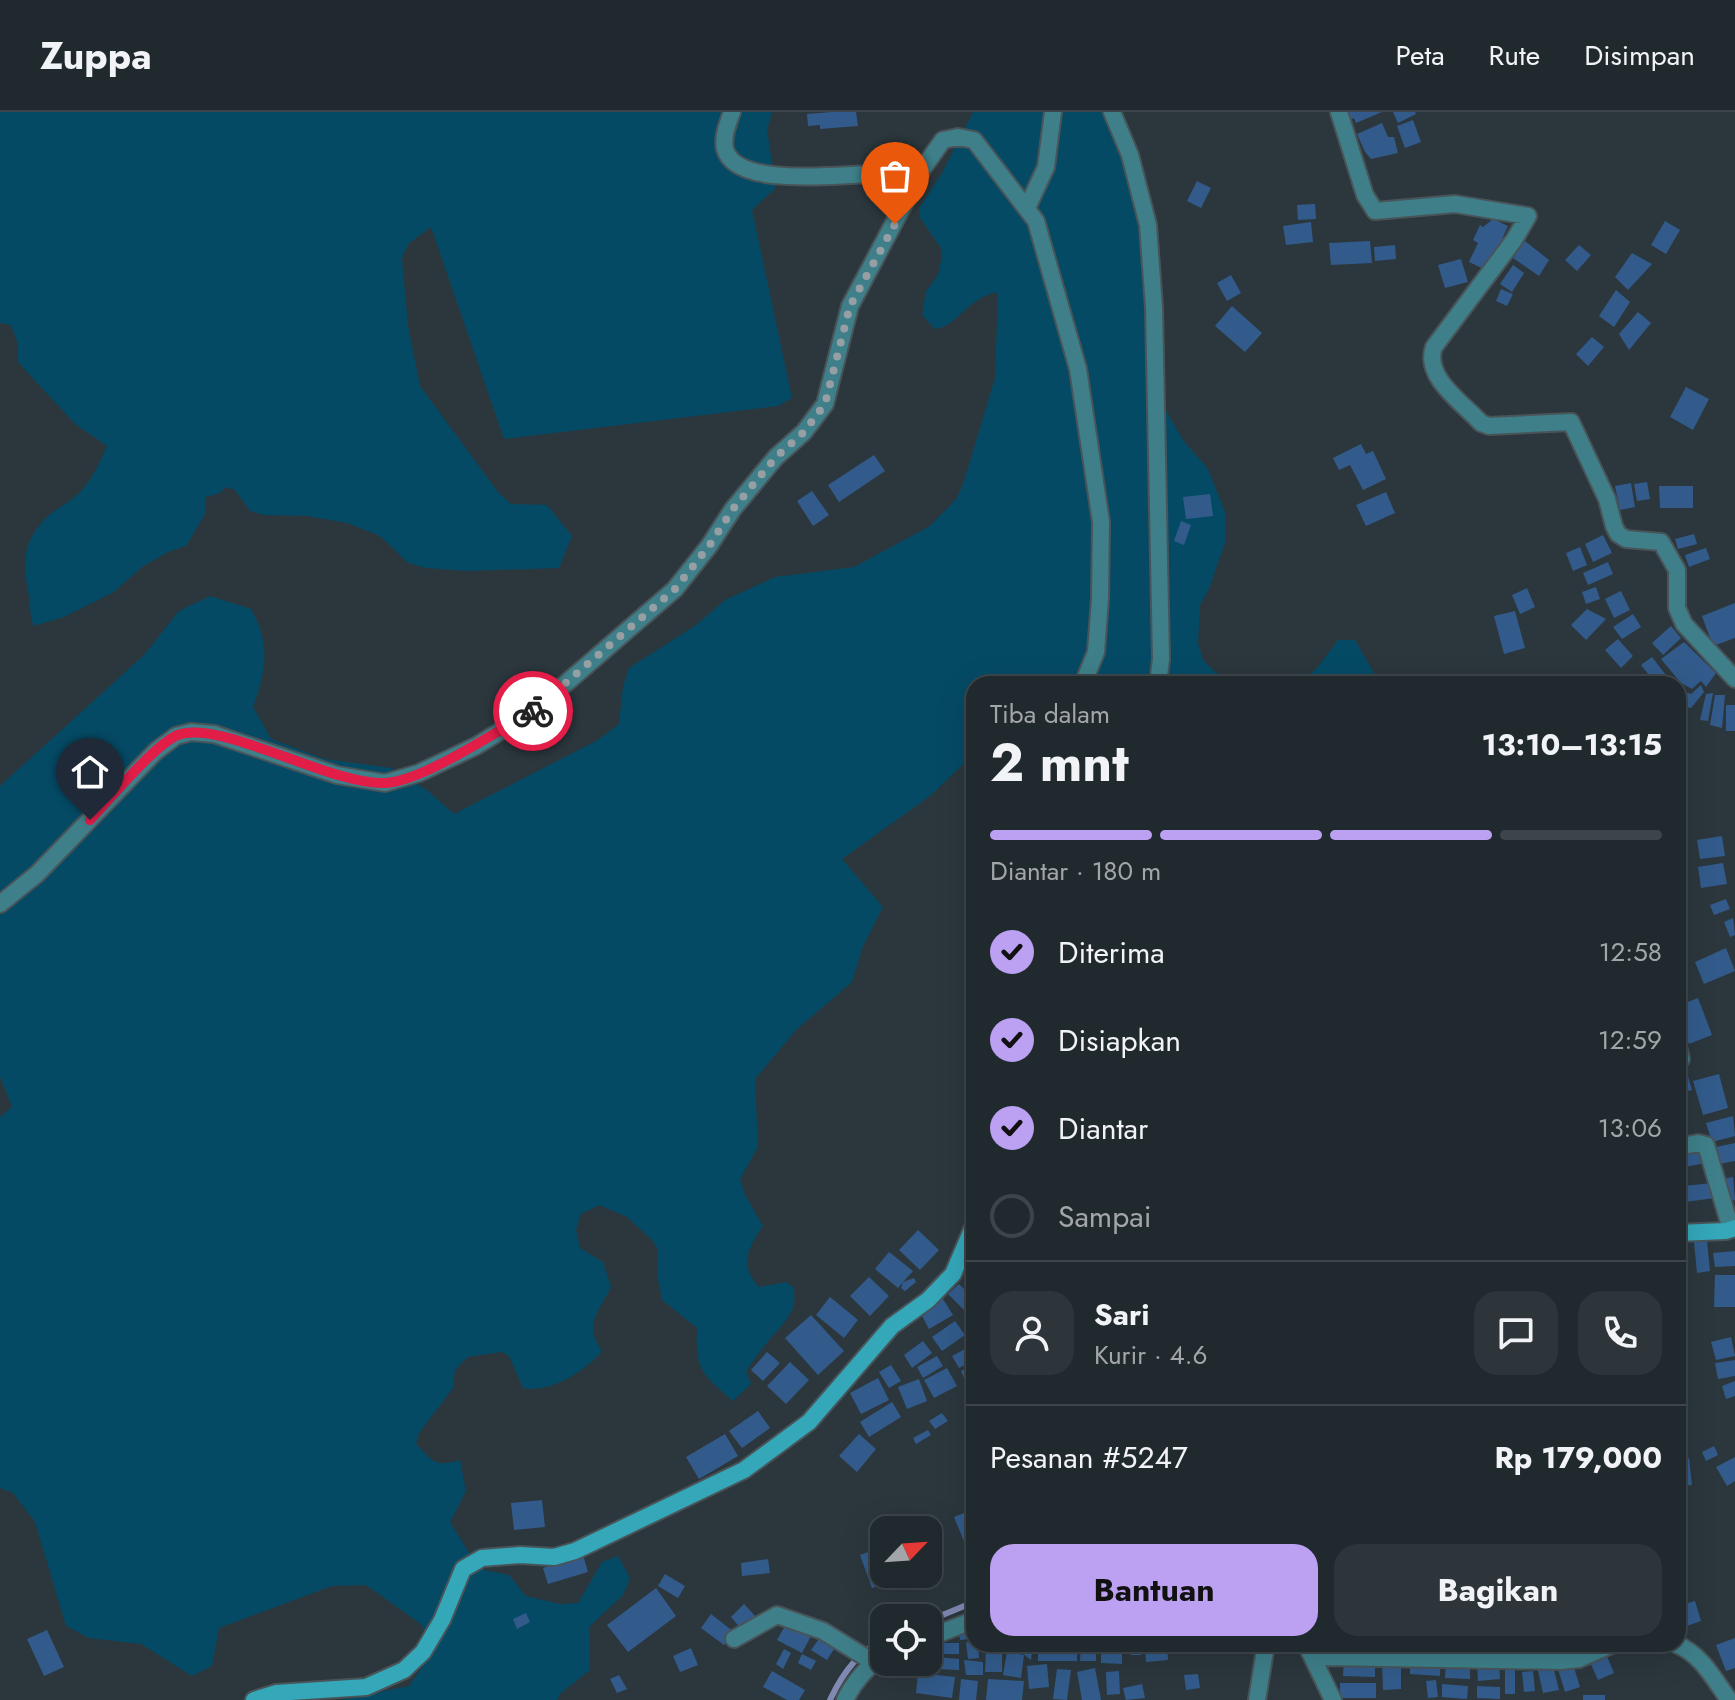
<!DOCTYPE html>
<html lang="id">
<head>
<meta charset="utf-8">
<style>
  body { margin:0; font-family:Jost,sans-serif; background:#2d353a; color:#f1f3f6; height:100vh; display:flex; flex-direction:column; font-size:30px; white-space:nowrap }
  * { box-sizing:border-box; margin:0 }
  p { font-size:26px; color:#a2a6aa }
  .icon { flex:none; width:44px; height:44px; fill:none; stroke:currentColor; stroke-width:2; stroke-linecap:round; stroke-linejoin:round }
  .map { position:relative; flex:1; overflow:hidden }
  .sheet { position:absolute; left:966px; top:564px; width:720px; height:976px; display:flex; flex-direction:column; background:#20292e; border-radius:24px; box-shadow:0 8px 32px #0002,0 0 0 2px #3d454a }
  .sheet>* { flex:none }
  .needle { width:52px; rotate:65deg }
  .buttons { position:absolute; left:870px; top:1404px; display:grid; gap:16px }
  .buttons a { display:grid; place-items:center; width:72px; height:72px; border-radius:16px; background:#20292e; box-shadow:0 8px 32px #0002,0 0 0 2px #3d454a; font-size:40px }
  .pin { position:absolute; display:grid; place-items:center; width:68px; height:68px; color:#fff; margin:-82px -34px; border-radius:50% 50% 50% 0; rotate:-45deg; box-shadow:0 0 8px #0007 }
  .pin .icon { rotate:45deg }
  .courier { position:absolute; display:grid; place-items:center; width:80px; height:80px; margin:-40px; border:6px solid #e11d48; border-radius:50%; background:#fff; color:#222; box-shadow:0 2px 10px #0007 }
  .summary em { font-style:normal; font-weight:700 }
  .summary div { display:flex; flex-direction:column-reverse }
  .summary { display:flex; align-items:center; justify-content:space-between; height:136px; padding:0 24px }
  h1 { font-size:52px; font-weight:700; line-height:60px }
  .bar { display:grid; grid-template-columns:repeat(4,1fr); gap:12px 8px; align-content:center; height:96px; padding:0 24px }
  .bar i { height:10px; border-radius:6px; background:#3d454a }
  .bar .active { background:#bca0f2 }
  .bar p { grid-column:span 4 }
  .line { display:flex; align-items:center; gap:20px; padding:0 24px; border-top:2px solid #3d454a }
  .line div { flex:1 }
  .round { display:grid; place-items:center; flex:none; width:84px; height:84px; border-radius:24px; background:#2d353a }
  ol { padding:0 24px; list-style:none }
  li { display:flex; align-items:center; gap:24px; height:88px }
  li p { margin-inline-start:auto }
  li .icon { padding:8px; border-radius:50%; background:#bca0f2; color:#111; stroke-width:4 }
  li:last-child { color:#a2a6aa }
  li i { width:44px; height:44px; border:4px solid #3d454a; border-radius:50% }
  .cta { display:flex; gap:16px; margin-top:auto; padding:16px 24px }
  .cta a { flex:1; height:92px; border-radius:24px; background:#bca0f2; color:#111; font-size:32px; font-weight:700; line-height:92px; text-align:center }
  .cta a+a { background:#2d353a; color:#f1f3f6 }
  header { display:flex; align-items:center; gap:48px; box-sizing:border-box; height:112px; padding:0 40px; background:#20292e; border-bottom:2px solid #3d454a }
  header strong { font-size:38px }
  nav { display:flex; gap:44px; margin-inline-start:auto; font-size:28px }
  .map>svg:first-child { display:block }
</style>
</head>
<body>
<header>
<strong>Zuppa</strong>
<nav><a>Peta</a><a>Rute</a><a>Disimpan</a></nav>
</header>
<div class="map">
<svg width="1735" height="1588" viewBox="0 0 1735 1588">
  <rect width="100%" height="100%" fill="#2b373d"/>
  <!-- green -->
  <path fill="#054a65" d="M0,0H772L767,18L776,76L752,98L792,286L778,294L504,327L431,115L408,132L402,147L408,214L420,274L498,380L511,392L547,393L572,424L559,456L466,459L426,456L408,451L380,424L347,411L307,404L264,403L250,399L235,378L226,375L220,381L206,385L205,402L186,434L168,440L142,455L114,480L64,505L34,514C29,504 31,494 29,484C22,451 22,429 48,404C57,396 69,391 78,382C92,368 99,352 107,334L75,312L18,250V232L11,213L0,211Z
    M973,0H1117L1140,51L1161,290L1183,328L1208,357L1225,400L1226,428L1209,477L1200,493L1198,531L1203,548L1215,560L1231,567L1265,570L1302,568L1317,556L1338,528H1355L1374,561L1384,572H974V642L930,684L842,747L883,795L863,834L852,870L796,918L755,967L758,1035L740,1067L745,1083L763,1114C748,1135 739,1154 759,1175L786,1170L793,1175C800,1201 780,1214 766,1232C759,1241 752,1250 746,1260L751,1272L733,1289C702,1262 695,1259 697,1216L662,1188L657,1162V1136L653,1129L627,1105L599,1093L581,1102L576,1118L580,1136L603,1150L611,1175C598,1202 583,1212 602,1239C586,1259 549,1282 523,1276L509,1244L501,1240L468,1245L455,1258L453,1276L419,1321L416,1332C433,1349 435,1356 460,1348L466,1379L450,1410L479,1457L509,1463L526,1484L560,1492L578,1491L602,1450L618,1444L630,1466L623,1483L590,1514V1558L561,1581L557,1588H341L409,1574L432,1541L422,1513L366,1473L332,1474L219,1516L212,1554L192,1564L141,1532L89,1526L66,1514L35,1410L13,1381L0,1376V1005L12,995L0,965V674L144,543L179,499L210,484L251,497C271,532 266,559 253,595L271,627L325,647L391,656L428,679L454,702L598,628L619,612L623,574L629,556L696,513L725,488L775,465L854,455L930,414L957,386L964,369L995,266L998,180C968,185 958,214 935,217L922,203L926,179L938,163L942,144L941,136L920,106L919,96L942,61Z"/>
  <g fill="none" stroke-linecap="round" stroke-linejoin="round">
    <!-- stream -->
    <path stroke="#7f89b2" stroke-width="6" d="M928,1509L974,1490
      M830,1588C842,1562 858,1539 884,1528"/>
  </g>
  <!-- building -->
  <path fill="#325b8b" d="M832,0H856L858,14L820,17V13L808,14L807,2Z
    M1345,0H1382L1356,11L1354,6L1349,9Z
    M1393,0H1415L1416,2L1398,11Z
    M1413,8L1421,30L1405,36L1397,14Z
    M1382,11L1388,25H1394L1398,41L1371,47L1365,40L1357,22Z
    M1197,69L1211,76L1201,96L1187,89Z
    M1315,92L1316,107L1298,108L1297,93Z
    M1493,107L1508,114L1490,154L1484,157L1469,150L1478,131L1473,128L1480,113L1483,115Z
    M1665,109L1680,118L1666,142L1651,133Z
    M1311,110L1313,130L1286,133L1283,114Z
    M1370,129L1372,151L1331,153L1329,131Z
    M1525,129L1549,148L1539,164L1513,146Z
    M1395,133L1396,147L1375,149L1374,135Z
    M1579,133L1591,143L1577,159L1565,148Z
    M1632,141L1652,152L1628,178L1615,165Z
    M1461,147L1468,170L1445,176L1438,153Z
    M1513,153L1524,161L1512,180L1500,172Z
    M1231,163L1241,181L1227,189L1217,171Z
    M1501,177L1513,182L1507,194L1496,189Z
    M1616,178L1630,190L1614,215L1599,204Z
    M1232,194L1262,221L1245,240L1215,214Z
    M1638,200L1651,211L1629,238L1619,222Z
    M1592,225L1604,235L1588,254L1576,242Z
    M1686,275L1709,287L1693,318L1670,305Z
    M1361,332L1366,342L1373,339L1386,367L1363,378L1350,353L1339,358L1333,346Z
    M874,343L885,359L839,390L828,373Z
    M1647,370L1650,387L1637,389L1634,372Z
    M1631,371L1635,395L1620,398L1615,374Z
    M1659,374H1693V396H1660Z
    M812,379L829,403L813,414L797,389Z
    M1386,380L1395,401L1366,414L1356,393Z
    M1210,382L1213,404L1186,407L1183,385Z
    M1181,409L1191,413L1184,433L1174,429Z
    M1694,422L1697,432L1678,437L1675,427Z
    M1603,423L1612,441L1593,450L1585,432Z
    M1580,435L1587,453L1573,459L1566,441Z
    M1706,436L1710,447L1689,455L1685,443Z
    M1608,450L1613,462L1588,473L1583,461Z
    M1596,475L1600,487L1586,492L1582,480Z
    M1527,476L1535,495L1520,502L1512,483Z
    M1621,479L1630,498L1614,506L1605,487Z
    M1735,491V526L1713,534L1702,504Z
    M1587,497L1606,507L1586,528L1571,513Z
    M1515,499L1525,536L1504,542L1494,504Z
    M1633,502L1641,515L1622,527L1613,515Z
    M1671,514L1681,526L1663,543L1652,531Z
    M1618,527L1633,544L1621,556L1605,538Z
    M1684,530L1716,561L1706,575L1701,569L1692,577L1681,571L1661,547Z
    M1652,545L1669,567L1663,572H1656L1641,553Z
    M1701,573L1704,580L1691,596L1686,595L1678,587L1679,578L1691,582Z
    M1713,581L1708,609L1700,608L1706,582Z
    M1715,583H1725L1722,616L1710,613Z
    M1726,593H1735V619H1726Z
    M1722,724L1725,744L1700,747L1697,728Z
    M1723,751L1727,772L1701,776L1698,755Z
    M1726,787L1730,797L1714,803L1710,793Z
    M1733,806L1735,823L1730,825L1724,810Z
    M1726,836L1735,859L1704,872L1695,850Z
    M1698,886L1712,923L1689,932L1678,904V894Z
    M1686,958L1692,978L1678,982V960Z
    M1719,962L1728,996L1703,1003L1693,969Z
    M1682,989L1688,1010L1678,1013V990Z
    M1733,1004L1735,1024L1712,1030L1706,1011Z
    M1735,1031V1049L1719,1052L1716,1035Z
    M1702,1036L1705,1051L1680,1056L1678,1041Z
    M1733,1065L1735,1088L1727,1090L1722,1067Z
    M1713,1071L1715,1086L1685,1090L1683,1074Z
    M918,1118L939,1138L920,1158L899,1138Z
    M1707,1129L1710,1159L1697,1161L1694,1130Z
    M974,1136V1159L972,1163L961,1156Z
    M1735,1139V1154L1715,1155L1713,1141Z
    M889,1140L913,1159L903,1170L914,1166L916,1170L905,1179L901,1176L903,1170L898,1176L875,1157Z
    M1678,1140H1688V1156H1678Z
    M1715,1163H1735V1195H1714Z
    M869,1165L889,1184L870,1204L850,1184Z
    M959,1172L974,1187L964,1198L948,1182Z
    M830,1185L858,1208L844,1226L816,1203Z
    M943,1187L953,1203L929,1217L920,1200Z
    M811,1203L844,1239L818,1263L785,1226Z
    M955,1209L965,1223L942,1239L932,1225Z
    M1731,1225L1735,1244L1716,1248L1711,1230Z
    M923,1229L932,1241L912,1256L904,1243Z
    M1678,1230L1687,1232L1683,1249L1678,1248Z
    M974,1232V1248L959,1256L952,1244Z
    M767,1240L780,1251L763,1269L751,1258Z
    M937,1244L943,1254L923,1266L917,1255Z
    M1735,1248V1264L1718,1267L1715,1251Z
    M790,1250L809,1268L786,1292L767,1274Z
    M891,1253L901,1269L889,1276L879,1260Z
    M974,1253V1270L967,1273L961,1259Z
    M947,1256L957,1274L934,1286L924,1268Z
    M878,1266L889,1288L861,1302L850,1281Z
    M919,1267L927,1289L907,1297L898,1275Z
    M1735,1269V1284L1726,1287L1722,1274Z
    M892,1290L901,1305L869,1325L860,1310Z
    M758,1299L770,1316L742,1336L729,1319Z
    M942,1301L948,1309L935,1317L929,1309Z
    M1678,1312H1684L1686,1336L1678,1337Z
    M928,1318L931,1323L916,1332L913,1326Z
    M725,1322L738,1344L699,1367L686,1345Z
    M859,1322L876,1337L857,1360L839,1344Z
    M1714,1334L1718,1343L1706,1349L1702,1340Z
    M1735,1345V1369L1727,1374L1716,1355Z
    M1689,1346L1692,1373L1678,1374V1347Z
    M542,1388L545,1415L514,1418L511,1391Z
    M974,1397V1431L966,1434L954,1405Z
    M884,1434V1462H896L897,1466L872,1476L860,1443Z
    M974,1437V1466H973L966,1439Z
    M583,1443L588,1460L548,1472L543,1456Z
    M768,1447L770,1461L742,1464L741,1451Z
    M665,1462L685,1474L678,1486L658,1474Z
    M656,1476L676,1504L628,1540L607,1513Z
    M1695,1489L1701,1509L1678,1517V1494Z
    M744,1492L756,1505L742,1518L731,1505Z
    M526,1501L530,1510L517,1517L513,1507Z
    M711,1502L734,1520L724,1533L701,1516Z
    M786,1512L811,1524L802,1541L777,1528Z
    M974,1514V1524L969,1527L960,1528L958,1518Z
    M47,1518L64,1555L44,1564L27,1527Z
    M821,1524L836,1534L827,1548L811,1538Z
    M1735,1526V1556L1726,1559L1716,1533Z
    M966,1530L978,1532L979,1546L968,1547Z
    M936,1531H959V1542H936Z
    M986,1532H1002V1560H985Z
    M1015,1532H1033L1031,1548L1014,1535Z
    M1038,1532H1077V1549H1038Z
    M1081,1532H1096V1549H1080Z
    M1101,1532H1122V1552L1101,1551Z
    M1130,1532H1141V1543H1131Z
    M1145,1532H1167L1168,1548L1146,1550Z
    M691,1536L698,1553L680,1560L673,1544Z
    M784,1537L791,1541L783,1557L776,1552Z
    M1007,1540L1024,1543L1021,1566L1003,1563Z
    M802,1542L816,1549L811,1558L798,1551Z
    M1606,1542L1614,1561L1598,1568L1589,1548Z
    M936,1545L959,1547V1558L935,1557Z
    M964,1548L983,1550V1563H966Z
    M1344,1548L1375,1549V1565L1343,1564Z
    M1572,1549L1580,1575L1565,1580L1557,1554Z
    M1382,1550H1401V1577L1383,1578Z
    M1499,1550L1500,1567L1478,1569L1477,1551Z
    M1552,1550L1559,1578L1543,1581L1537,1554Z
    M1410,1551L1440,1553V1564L1410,1562Z
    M1446,1551H1470V1567L1445,1566Z
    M1047,1552L1049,1575L1029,1577L1027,1554Z
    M1505,1552H1515V1582H1505Z
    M1095,1556L1101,1588H1082L1077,1560Z
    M1057,1557L1071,1558L1067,1588L1053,1587Z
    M772,1559L805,1578L799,1588H787L763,1575Z
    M1119,1559L1120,1582L1107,1583L1106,1560Z
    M1533,1559L1535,1579L1524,1580L1522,1560Z
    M918,1561L955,1565L952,1586L916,1581Z
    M1198,1562L1200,1576L1186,1578L1184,1563Z
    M619,1563L627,1577L617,1581L610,1567Z
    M961,1567L978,1569L976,1588H959Z
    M988,1567L1024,1569L1022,1588H986Z
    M1436,1568L1438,1585L1428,1586L1426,1569Z
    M1340,1571H1376V1586H1340Z
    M1142,1572L1145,1586L1126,1588L1123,1576Z
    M1442,1572L1468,1574L1467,1587L1442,1585Z
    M1477,1574L1500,1575V1587L1477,1586Z
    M1583,1583H1605V1588H1583Z"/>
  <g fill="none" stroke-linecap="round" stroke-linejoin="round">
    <defs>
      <path id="street" d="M732,0C728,11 722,25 725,37C736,78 847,61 879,62C892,63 903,68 913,77
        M1112,0L1130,43L1148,113L1154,196L1161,547L1158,572
        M1339,0L1365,83L1375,99L1455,92L1528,104L1514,128L1434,235C1423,265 1463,291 1481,311L1489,314L1571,310L1607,387L1614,414L1618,422L1626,427L1661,430L1677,458V496L1684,512L1735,567
        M1027,96L1046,55L1053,0
        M0,792L37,762L156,639L176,624L191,620L214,622L337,663L385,671L419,661L476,634L535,598L675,477L709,434L733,397L776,345L804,320L825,292L850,194L923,56L943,28L958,25L974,28L1036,109L1078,257L1101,410L1100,487L1096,540L1083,572
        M1678,935L1681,947L1678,951
        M1678,1035L1698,1031L1706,1033L1731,1117
        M928,1526L974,1508
        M734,1527L777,1503L823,1519L873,1550
        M1306,1532L1333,1588
        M1676,1532C1701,1542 1714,1567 1729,1588
        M1314,1548L1325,1545L1561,1549L1579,1547L1613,1532
        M845,1588C853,1571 868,1553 884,1544
        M1257,1588L1266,1532"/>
      <path id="secondary" d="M1678,1121L1726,1119L1735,1116
        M254,1588L276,1581L366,1575L404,1558L423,1540L442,1508L463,1457L482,1446L520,1443L554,1445L575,1439L744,1358L809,1310L892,1214L928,1188L953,1162L974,1113"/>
    </defs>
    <!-- street casing -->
    <use href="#street" stroke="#495459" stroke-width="20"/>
    <!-- secondary casing -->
    <use href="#secondary" stroke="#495459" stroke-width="20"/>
    <!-- street -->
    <use href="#street" stroke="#3e7f89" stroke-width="16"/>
    <!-- secondary -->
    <use href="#secondary" stroke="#34a7b9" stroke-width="16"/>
  </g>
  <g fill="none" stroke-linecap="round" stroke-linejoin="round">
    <!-- done -->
    <path stroke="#969fa4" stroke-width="8" stroke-dasharray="0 14.4" d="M533,599L675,477L709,434L733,397L776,345L804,320L825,292L850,194L895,112"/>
    <!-- route -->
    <path stroke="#e11d48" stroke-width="10" d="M90,708C109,688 155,632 178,623C221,607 329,673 385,671C424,669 496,619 533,599"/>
  </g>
</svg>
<div class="buttons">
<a><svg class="needle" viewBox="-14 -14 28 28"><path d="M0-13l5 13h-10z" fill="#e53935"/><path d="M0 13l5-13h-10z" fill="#a2a6aa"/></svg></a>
<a><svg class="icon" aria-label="locate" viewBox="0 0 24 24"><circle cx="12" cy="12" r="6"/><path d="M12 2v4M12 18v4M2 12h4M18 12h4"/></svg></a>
</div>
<div class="pin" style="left:895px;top:112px;background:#ea580c"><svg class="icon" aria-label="bag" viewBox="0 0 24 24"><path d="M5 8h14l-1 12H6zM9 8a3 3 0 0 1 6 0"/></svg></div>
<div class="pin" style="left:90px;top:708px;background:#1f2937"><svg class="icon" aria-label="home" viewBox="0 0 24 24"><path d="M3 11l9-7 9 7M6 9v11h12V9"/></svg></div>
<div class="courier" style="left:533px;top:599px"><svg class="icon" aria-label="bike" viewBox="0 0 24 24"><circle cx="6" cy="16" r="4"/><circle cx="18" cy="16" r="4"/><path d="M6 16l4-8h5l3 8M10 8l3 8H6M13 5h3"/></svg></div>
<section class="sheet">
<div class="summary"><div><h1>2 mnt</h1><p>Tiba dalam</p></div><em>13:10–13:15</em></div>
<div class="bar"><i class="active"></i><i class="active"></i><i class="active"></i><i></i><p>Diantar · 180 m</p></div>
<ol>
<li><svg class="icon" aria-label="check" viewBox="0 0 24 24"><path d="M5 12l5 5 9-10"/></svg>Diterima<p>12:58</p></li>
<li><svg class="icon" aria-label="check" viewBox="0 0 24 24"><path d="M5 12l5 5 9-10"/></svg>Disiapkan<p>12:59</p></li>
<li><svg class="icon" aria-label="check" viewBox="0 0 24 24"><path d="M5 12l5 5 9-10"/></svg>Diantar<p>13:06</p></li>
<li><i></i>Sampai</li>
</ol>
<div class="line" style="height:144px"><a class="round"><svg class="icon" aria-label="person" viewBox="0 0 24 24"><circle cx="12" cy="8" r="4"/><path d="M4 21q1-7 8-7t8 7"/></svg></a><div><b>Sari</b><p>Kurir · 4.6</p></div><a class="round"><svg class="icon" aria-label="chat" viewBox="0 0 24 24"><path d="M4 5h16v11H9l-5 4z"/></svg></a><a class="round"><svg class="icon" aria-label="phone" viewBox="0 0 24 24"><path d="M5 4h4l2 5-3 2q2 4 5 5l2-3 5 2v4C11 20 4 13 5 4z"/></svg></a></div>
<div class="line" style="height:104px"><div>Pesanan #5247</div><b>Rp 179,000</b></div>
<div class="cta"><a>Bantuan</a><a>Bagikan</a></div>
</section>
</div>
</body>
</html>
